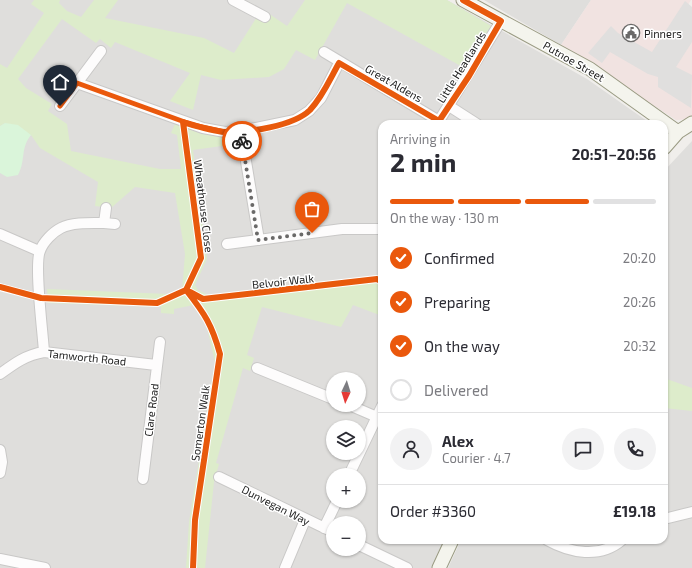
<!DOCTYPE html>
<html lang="en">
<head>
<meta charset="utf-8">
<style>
  body { margin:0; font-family:"Exo 2",sans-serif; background:#f2f2f3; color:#2b2b33; height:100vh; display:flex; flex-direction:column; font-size:15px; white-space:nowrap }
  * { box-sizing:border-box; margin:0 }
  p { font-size:13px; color:#7c7c81 }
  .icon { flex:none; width:22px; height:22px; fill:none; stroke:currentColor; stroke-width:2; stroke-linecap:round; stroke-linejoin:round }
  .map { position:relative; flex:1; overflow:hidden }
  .sheet { position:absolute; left:378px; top:120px; width:290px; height:424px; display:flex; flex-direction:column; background:#fff; border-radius:12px; box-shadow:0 1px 3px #0004 }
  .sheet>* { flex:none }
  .needle { width:26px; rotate:184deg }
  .buttons { position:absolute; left:326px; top:372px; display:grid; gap:8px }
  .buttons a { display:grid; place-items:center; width:40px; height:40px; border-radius:50%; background:#fff; box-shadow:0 1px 3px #0004; font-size:20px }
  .pin { position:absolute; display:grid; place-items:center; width:34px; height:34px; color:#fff; margin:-41px -17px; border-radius:50% 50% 50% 0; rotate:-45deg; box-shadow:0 0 4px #0007 }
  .pin .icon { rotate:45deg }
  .courier { position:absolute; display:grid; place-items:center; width:40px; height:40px; margin:-20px; border:3px solid #ea580c; border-radius:50%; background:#fff; color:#222; box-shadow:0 1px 5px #0007 }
  .summary em { font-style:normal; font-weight:700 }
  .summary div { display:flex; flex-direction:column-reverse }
  .summary { display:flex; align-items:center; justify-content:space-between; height:68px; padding:0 12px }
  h1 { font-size:26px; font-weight:700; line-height:30px }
  .bar { display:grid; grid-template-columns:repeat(4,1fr); gap:6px 4px; align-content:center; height:48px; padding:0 12px }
  .bar i { height:5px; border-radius:3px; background:#e1e1e2 }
  .bar .on { background:#ea580c }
  .bar p { grid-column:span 4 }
  .line { display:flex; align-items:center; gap:10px; padding:0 12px; border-top:1px solid #e1e1e2 }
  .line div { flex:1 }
  .round { display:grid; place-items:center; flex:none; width:42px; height:42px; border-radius:21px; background:#f2f2f3 }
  ol { padding:0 12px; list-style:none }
  li { display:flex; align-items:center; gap:12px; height:44px }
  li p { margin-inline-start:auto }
  li .icon { padding:4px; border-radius:50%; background:#ea580c; color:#fff; stroke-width:4 }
  li:last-child { color:#7c7c81 }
  li i { width:22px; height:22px; border:2px solid #e1e1e2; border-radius:50% }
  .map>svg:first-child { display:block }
</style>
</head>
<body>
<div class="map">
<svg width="692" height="568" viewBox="0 0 692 568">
  <rect width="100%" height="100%" fill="#f0eeeb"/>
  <!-- residential -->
  <path fill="#dfdedc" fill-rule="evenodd" d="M0,0H447L587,79L647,121L648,124H382V540H446L432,568H0ZM333,379H359V405H333ZM333,427H359V453H333ZM333,475H359V501H333ZM333,523H359V549H333Z
    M484,0H591L561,45Z
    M692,141V568H448L461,540H664V171Z"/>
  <!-- commercial -->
  <path fill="#f1e3e1" d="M591,0H691L688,5L692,8V119L676,120L561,45Z"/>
  <!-- grass -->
  <path fill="#ddeccb" d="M34,0H60L59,3L67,11L81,17L94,0H118L105,18L204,38L234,53L262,9L287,26L305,0H447L493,27L468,70L347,3L315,60L296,50L284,69L269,77L221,80L201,75L193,110L170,101L190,73L115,42L111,48L100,39L96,43L62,19L18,79L26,88L52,104L48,111L67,124L71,151L160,169H181L177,135L171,133L175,124L202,134L230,138L229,145L193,150L207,259L195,285L198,290L210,296L374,278L382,280V316L353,305L341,327L262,307L247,355L254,358L250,371L243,368L216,463L219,464L214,482L205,568H186L189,522L215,362L204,315L194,305L174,309V314L161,313V307L48,303L47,289L168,294L182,291L185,254L175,193L135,187L111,208L95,206L98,182L40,148L31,135L5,123L0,126V64L7,68L44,13L31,4Z
    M664,378L692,388V411L664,408Z"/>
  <!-- park -->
  <path fill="#daf5da" d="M5,123L18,125L31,135C20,149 26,160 18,175L7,177L0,173V126Z"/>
  <!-- parking -->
  <path fill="#e0dfde" d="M685,1L692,7V42L676,67L692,75L691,108L658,87V77L648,74L610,52L602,63L588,53L611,26L618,33L652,52Z"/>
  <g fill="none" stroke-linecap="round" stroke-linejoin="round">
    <defs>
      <path id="street" d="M233,0L265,17
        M324,52L439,121
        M77,83L203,128L225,132L241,131L295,120L309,111L321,98L339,63
        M60,106L101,51
        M449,106L477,124
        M437,124L501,21
        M241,131L259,240
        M104,223L115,224
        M0,234L39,251
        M227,244L342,229H382
        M44,352C43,334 34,264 40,251C43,242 53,232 61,228C73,222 90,223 104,223L106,208
        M257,368L333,399
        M0,374C15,363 26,355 44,352L156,365
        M349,405L377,417
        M0,450L2,462L0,473
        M349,475L382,406
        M219,477L333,532
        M143,479L160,342
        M664,519L692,512
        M324,528L337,501
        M547,540C570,553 600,559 622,540
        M359,545L407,568
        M0,559L45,568
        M285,568L305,520"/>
      <path id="secondary" d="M463,0L590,69L678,132
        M664,148L678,132L692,123
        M439,568L452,540"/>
    </defs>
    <!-- street casing -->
    <use href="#street" stroke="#c9c8c7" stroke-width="12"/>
    <!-- secondary casing -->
    <use href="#secondary" stroke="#999a82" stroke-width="15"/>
    <!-- street -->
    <use href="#street" stroke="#fdfcfc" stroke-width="10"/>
    <!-- secondary -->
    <use href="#secondary" stroke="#f4f4ed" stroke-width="13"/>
    <defs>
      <path id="cycleway" d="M0,287L41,298L157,303L186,290
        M186,290L201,258L183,122C196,126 211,131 225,132C247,133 294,126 310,110C323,96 330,79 339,63L439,121L469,76L501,21L463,0
        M186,290C205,314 212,325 220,354L195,520L193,568
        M190,292L203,299L377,279L382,282"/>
    </defs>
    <!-- cycleway casing -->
    <use href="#cycleway" stroke="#fff" stroke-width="8"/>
    <!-- cycleway -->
    <use href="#cycleway" stroke="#e8590c" stroke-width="6"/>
  </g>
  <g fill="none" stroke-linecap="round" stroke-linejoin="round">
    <!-- done -->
    <path stroke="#6a6968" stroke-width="4" stroke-dasharray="0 7.2" d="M242,141L258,240L312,233"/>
    <!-- route -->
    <path stroke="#ea580c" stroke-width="5" d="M60,106L77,83L193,125L225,132L241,131L242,141"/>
  </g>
  <!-- icons -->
  <defs>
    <symbol id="civic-ring" viewBox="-11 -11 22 22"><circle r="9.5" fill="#fff" stroke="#6a6968" stroke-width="1.5"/><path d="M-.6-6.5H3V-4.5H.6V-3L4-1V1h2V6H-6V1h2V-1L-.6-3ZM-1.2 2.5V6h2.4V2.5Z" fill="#6a6968"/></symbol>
  </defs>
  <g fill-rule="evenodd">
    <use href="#civic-ring" x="621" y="23" width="20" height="20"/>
  </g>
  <g text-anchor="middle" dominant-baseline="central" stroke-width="3" stroke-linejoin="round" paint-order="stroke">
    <!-- poi labels -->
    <g font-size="11" fill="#222" stroke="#fff" text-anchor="start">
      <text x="644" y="33">Pinners</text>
    </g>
    <!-- street labels -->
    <g font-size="11" fill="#222" stroke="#fff">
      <text transform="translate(574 61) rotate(30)">Putnoe Street</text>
      <text transform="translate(461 67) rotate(-58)">Little Headlands</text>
      <text transform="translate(394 83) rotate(30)">Great Aldens</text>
      <text transform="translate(204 206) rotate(83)">Wheathouse Close</text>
      <text transform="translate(283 281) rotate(-6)">Belvoir Walk</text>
      <text transform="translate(87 357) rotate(6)">Tamworth Road</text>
      <text transform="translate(151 410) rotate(-83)">Clare Road</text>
      <text transform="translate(200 423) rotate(-82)">Somerton Walk</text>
      <text transform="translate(276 505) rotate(27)">Dunvegan Way</text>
    </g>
  </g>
</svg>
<div class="buttons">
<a><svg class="needle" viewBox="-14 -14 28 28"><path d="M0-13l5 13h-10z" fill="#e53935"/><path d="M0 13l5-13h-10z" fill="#7c7c81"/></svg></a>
<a><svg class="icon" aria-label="layers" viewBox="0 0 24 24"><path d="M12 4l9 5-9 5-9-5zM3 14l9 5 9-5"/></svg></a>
<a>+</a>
<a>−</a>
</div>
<div class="pin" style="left:312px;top:233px;background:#ea580c"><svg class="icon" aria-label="bag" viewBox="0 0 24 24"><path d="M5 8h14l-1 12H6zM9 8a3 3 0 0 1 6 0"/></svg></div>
<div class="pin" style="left:60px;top:106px;background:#1f2937"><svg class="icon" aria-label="home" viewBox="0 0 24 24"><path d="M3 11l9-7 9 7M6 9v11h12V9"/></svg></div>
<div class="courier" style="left:242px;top:141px"><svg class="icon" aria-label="bike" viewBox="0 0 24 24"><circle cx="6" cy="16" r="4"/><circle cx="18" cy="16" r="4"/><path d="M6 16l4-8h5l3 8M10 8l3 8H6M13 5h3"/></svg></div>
<section class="sheet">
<div class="summary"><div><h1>2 min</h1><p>Arriving in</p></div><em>20:51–20:56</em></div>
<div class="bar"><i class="on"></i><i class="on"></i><i class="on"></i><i></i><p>On the way · 130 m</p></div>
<ol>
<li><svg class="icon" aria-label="check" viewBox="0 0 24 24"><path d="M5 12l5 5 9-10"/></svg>Confirmed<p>20:20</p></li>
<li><svg class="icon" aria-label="check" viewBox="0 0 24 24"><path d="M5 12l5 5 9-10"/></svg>Preparing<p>20:26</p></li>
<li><svg class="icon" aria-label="check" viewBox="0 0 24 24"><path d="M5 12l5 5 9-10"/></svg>On the way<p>20:32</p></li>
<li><i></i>Delivered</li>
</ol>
<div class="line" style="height:72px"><a class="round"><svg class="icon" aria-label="person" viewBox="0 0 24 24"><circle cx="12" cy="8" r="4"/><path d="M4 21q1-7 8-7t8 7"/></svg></a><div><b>Alex</b><p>Courier · 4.7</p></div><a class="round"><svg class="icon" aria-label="chat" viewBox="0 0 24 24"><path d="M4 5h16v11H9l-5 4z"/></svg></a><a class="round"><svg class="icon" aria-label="phone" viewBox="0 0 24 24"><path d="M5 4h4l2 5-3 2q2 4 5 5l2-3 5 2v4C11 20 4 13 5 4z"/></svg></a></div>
<div class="line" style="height:52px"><div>Order #3360</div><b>£19.18</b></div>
</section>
</div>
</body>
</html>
